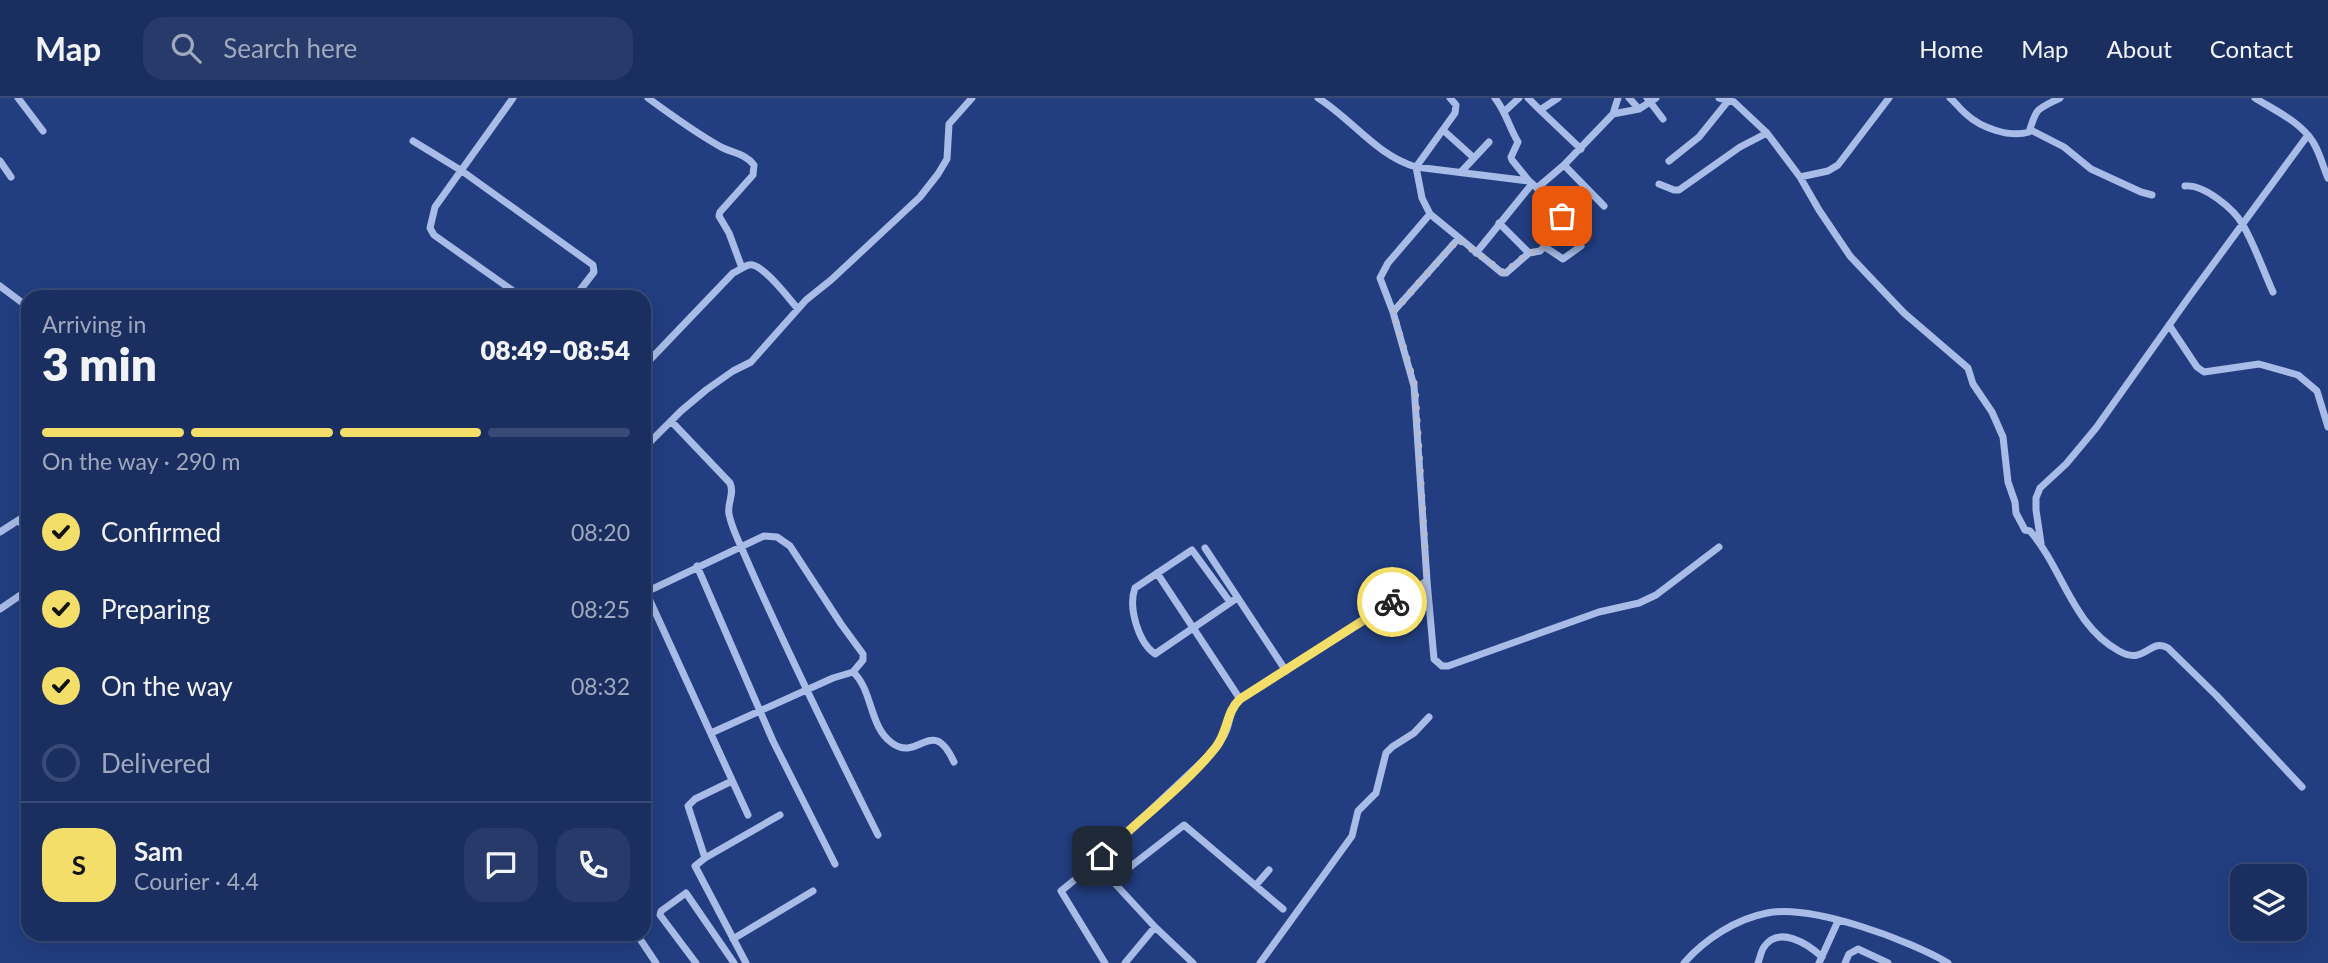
<!DOCTYPE html>
<html lang="en">
<head>
<meta charset="utf-8">
<style>
  body { margin:0; font-family:Lato,sans-serif; background:#273a69; color:#f1f3f6; height:100vh; display:flex; flex-direction:column; font-size:26px; white-space:nowrap }
  * { box-sizing:border-box; margin:0 }
  p { font-size:23px; color:#9fa8bd }
  .icon { flex:none; width:38px; height:38px; fill:none; stroke:currentColor; stroke-width:2; stroke-linecap:round; stroke-linejoin:round }
  .map { position:relative; flex:1; overflow:hidden }
  .side { position:absolute; left:21px; top:192px; width:630px; height:651px; display:flex; flex-direction:column; background:#1a2e60; border-radius:21px; box-shadow:0 7px 28px #0002,0 0 0 2px #384a75 }
  .side>* { flex:none }
  .buttons { position:absolute; left:2230px; top:766px; display:grid; gap:14px }
  .buttons a { display:grid; place-items:center; width:77px; height:77px; border-radius:14px; background:#1a2e60; box-shadow:0 7px 28px #0002,0 0 0 2px #384a75; font-size:35px }
  .pin { position:absolute; display:grid; place-items:center; width:60px; height:60px; color:#fff; margin:-30px; border-radius:14px; box-shadow:0 4px 10px #0006 }
  .courier { position:absolute; display:grid; place-items:center; width:70px; height:70px; margin:-35px; border:5px solid #f3de6a; border-radius:50%; background:#fff; color:#222; box-shadow:0 2px 9px #0007 }
  .headline em { font-style:normal; font-weight:800 }
  .headline div { display:flex; flex-direction:column-reverse }
  .headline { display:flex; align-items:center; justify-content:space-between; height:119px; padding:0 21px }
  h1 { font-size:46px; font-weight:800; line-height:52px }
  .bar { display:grid; grid-template-columns:repeat(4,1fr); gap:10px 7px; align-content:center; height:84px; padding:0 21px }
  .bar i { height:9px; border-radius:5px; background:#384a75 }
  .bar .active { background:#f3de6a }
  .bar p { grid-column:span 4 }
  .line { display:flex; align-items:center; gap:18px; padding:0 21px; border-top:2px solid #384a75 }
  .line div { flex:1 }
  .round { display:grid; place-items:center; flex:none; width:74px; height:74px; border-radius:21px; background:#273a69 }
  ol { padding:0 21px; list-style:none }
  li { display:flex; align-items:center; gap:21px; height:77px }
  li p { margin-inline-start:auto }
  li .icon { padding:7px; border-radius:50%; background:#f3de6a; color:#111; stroke-width:4 }
  li:last-child { color:#9fa8bd }
  li i { width:38px; height:38px; border:4px solid #384a75; border-radius:50% }
  header { display:flex; align-items:center; gap:42px; box-sizing:border-box; height:98px; padding:0 35px; background:#1a2e60; border-bottom:2px solid #384a75 }
  header strong { font-size:33px }
  nav { display:flex; gap:38px; margin-inline-start:auto; font-size:24px }
  .search { width:490px; height:63px; background:#273a69; display:flex; align-items:center; gap:18px; box-sizing:border-box; padding:0 24px; border-radius:21px; color:#9fa8bd; font-size:26px }
  .map>svg:first-child { display:block }
</style>
</head>
<body>
<header>
<strong>Map</strong>
<div class="search"><svg class="icon" aria-label="search" viewBox="0 0 24 24"><circle cx="10" cy="10" r="6"/><path d="M15 15l6 6"/></svg>Search here</div>
<nav><a>Home</a><a>Map</a><a>About</a><a>Contact</a></nav>
</header>
<div class="map">
<svg width="2328" height="865" viewBox="0 0 2328 865">
  <rect width="100%" height="100%" fill="#223e80"/>
  <g fill="none" stroke-linecap="round" stroke-linejoin="round">
    <!-- minor -->
    <path stroke="#a8bce7" stroke-width="7" d="M18,0L43,33
      M513,0L435,109L430,130L434,137L523,200
      M648,0C671,17 696,35 721,49C733,55 746,56 754,67L753,77L720,114L719,118L729,135L742,170
      M1318,0C1352,21 1377,58 1416,69L1529,83L1537,90L1562,117L1554,129L1555,138L1540,153L1529,155L1506,175H1502L1430,116L1422,100L1416,69L1455,15L1456,7L1450,0
      M1495,0C1506,14 1509,29 1518,44L1511,59L1512,62L1529,83
      M1528,0L1540,12L1558,0
      M1629,0L1639,11L1656,0
      M1647,0L1663,21
      M1719,0L1734,4L1767,35L1800,79L1819,112L1850,158L1904,215L1968,270L1973,286L1992,314L2003,339L2008,384L2015,404L2016,415L2025,432L2030,433C2063,471 2072,527 2119,553C2145,568 2150,539 2168,550L2216,597L2302,689
      M1950,0C1956,5 1960,11 1966,16C1981,30 2010,40 2029,34C2037,9 2036,12 2060,0
      M2255,0C2274,12 2301,24 2313,44C2320,55 2323,69 2328,80
      M1540,12L1581,51
      M1505,13L1519,0
      M1613,16L1618,0
      M1443,32L1474,60L1461,74
      M2031,32L2064,49L2091,71L2141,94L2152,97
      M413,43L462,73L593,167L594,174L574,200
      M1474,60L1489,44
      M0,63L11,79
      M1669,63L1699,39L1728,3
      M1564,67L1604,108
      M1800,79L1828,73L1838,67L1889,0
      M1659,86L1674,92H1679L1740,49L1767,35
      M2185,88C2204,86 2234,111 2243,127C2255,148 2263,172 2273,194
      M1537,90L1564,67L1613,16L1639,11
      M1499,125L1529,155
      M1545,149L1563,161L1581,148
      M1476,155L1532,86
      M0,188L28,209
      M1393,214L1458,141
      M2169,227L2197,269L2204,274L2259,266L2298,277L2317,293L2328,329
      M644,268L733,175C738,173 744,168 749,167C762,164 789,201 798,211
      M671,323L730,385C735,396 727,404 729,416C731,427 737,440 742,451C784,548 831,643 878,737
      M644,350L681,313L706,292L733,273L751,264L806,202L831,182L920,99L938,76L947,61L949,26L972,0
      M19,422L28,436
      M0,434L28,416
      M2041,445L2036,412V400L2040,390L2066,366L2096,330L2189,199L2308,37
      M1205,450L1286,573
      M697,468L773,643L835,766
      M1157,475L1240,601
      M1427,483L1434,561L1442,568H1448L1599,514L1639,505L1656,497L1719,449
      M646,494L748,717
      M644,495L764,438L777,439L790,448L841,526L863,556V562L853,574
      M1230,504L1192,452L1135,490C1128,509 1138,544 1155,556L1237,500
      M0,511L28,492
      M711,635L833,580L853,574C873,592 869,629 892,645C919,665 932,616 954,664
      M705,760L688,708L695,701L732,683
      M1095,764L1155,829L1193,865
      M1112,783L1184,727L1283,811
      M1256,787L1269,772
      M638,838L656,865
      M733,841L813,793
      M696,865L660,817L661,813L686,795L734,865
      M746,865L695,768L705,760L780,717
      M1105,865L1061,793L1088,771L1207,659C1215,651 1223,642 1227,631C1231,619 1230,611 1240,601L1427,483L1414,288L1393,214L1380,180L1388,165L1430,116
      M1125,865L1155,829
      M1260,865L1352,738L1358,713L1376,695L1386,655L1392,649L1414,635L1429,619
      M1684,865C1705,841 1736,821 1767,815C1812,806 1909,842 1948,865
      M1758,865C1760,860 1761,853 1764,849C1779,827 1808,846 1822,859
      M1819,865L1838,823
      M1845,865L1849,856L1858,851L1888,865"/>
  </g>
  <g fill="none" stroke-linecap="round" stroke-linejoin="round">
    <!-- done -->
    <path stroke="#b2bbd3" stroke-width="7" stroke-dasharray="0 12.6" d="M1392,504L1427,483L1415,288L1393,214L1458,141L1504,175L1529,155L1540,153L1555,138L1554,129L1562,118"/>
    <!-- route -->
    <path stroke="#f3de6a" stroke-width="9" d="M1102,758C1137,723 1186,687 1216,649C1228,634 1226,614 1240,601L1392,504"/>
  </g>
</svg>
<div class="buttons">
<a><svg class="icon" aria-label="layers" viewBox="0 0 24 24"><path d="M12 4l9 5-9 5-9-5zM3 14l9 5 9-5"/></svg></a>
</div>
<div class="pin" style="left:1562px;top:118px;background:#ea580c"><svg class="icon" aria-label="bag" viewBox="0 0 24 24"><path d="M5 8h14l-1 12H6zM9 8a3 3 0 0 1 6 0"/></svg></div>
<div class="pin" style="left:1102px;top:758px;background:#1f2937"><svg class="icon" aria-label="home" viewBox="0 0 24 24"><path d="M3 11l9-7 9 7M6 9v11h12V9"/></svg></div>
<div class="courier" style="left:1392px;top:504px"><svg class="icon" aria-label="bike" viewBox="0 0 24 24"><circle cx="6" cy="16" r="4"/><circle cx="18" cy="16" r="4"/><path d="M6 16l4-8h5l3 8M10 8l3 8H6M13 5h3"/></svg></div>
<section class="side">
<div class="headline"><div><h1>3 min</h1><p>Arriving in</p></div><em>08:49–08:54</em></div>
<div class="bar"><i class="active"></i><i class="active"></i><i class="active"></i><i></i><p>On the way · 290 m</p></div>
<ol>
<li><svg class="icon" aria-label="check" viewBox="0 0 24 24"><path d="M5 12l5 5 9-10"/></svg>Confirmed<p>08:20</p></li>
<li><svg class="icon" aria-label="check" viewBox="0 0 24 24"><path d="M5 12l5 5 9-10"/></svg>Preparing<p>08:25</p></li>
<li><svg class="icon" aria-label="check" viewBox="0 0 24 24"><path d="M5 12l5 5 9-10"/></svg>On the way<p>08:32</p></li>
<li><i></i>Delivered</li>
</ol>
<div class="line" style="height:126px"><b class="round" style="background:#f3de6a;color:#111">S</b><div><b>Sam</b><p>Courier · 4.4</p></div><a class="round"><svg class="icon" aria-label="chat" viewBox="0 0 24 24"><path d="M4 5h16v11H9l-5 4z"/></svg></a><a class="round"><svg class="icon" aria-label="phone" viewBox="0 0 24 24"><path d="M5 4h4l2 5-3 2q2 4 5 5l2-3 5 2v4C11 20 4 13 5 4z"/></svg></a></div>
</section>
</div>
</body>
</html>
